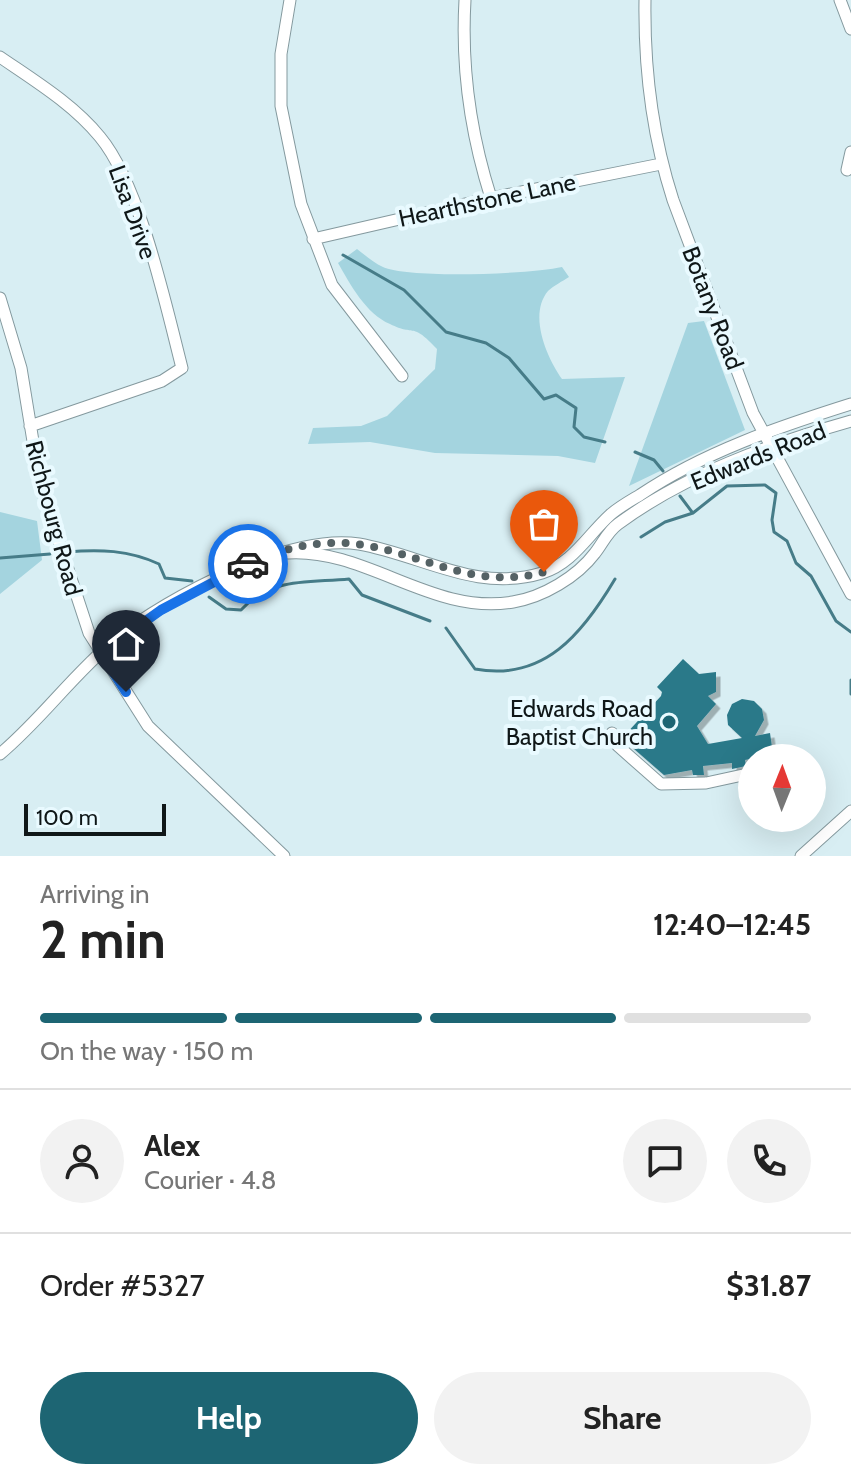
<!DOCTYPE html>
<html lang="en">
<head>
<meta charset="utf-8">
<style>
  body { margin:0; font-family:Cabin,sans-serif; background:#f2f2f2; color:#222; height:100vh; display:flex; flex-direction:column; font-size:30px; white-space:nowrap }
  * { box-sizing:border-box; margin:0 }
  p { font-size:26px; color:#767676 }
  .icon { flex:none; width:44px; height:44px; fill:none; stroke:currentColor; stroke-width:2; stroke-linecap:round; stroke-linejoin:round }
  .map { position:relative; height:856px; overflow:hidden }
  .sheet { display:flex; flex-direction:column; background:#fff; flex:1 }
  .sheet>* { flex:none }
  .needle { width:52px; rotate:1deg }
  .tools { position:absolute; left:738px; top:744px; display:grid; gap:16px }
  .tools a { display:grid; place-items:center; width:88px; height:88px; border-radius:50%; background:#fff; box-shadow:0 8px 32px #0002; font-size:40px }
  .scale { position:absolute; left:24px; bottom:20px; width:142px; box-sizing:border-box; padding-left:8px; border:4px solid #0f1718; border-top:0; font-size:22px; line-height:28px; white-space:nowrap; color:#0f1718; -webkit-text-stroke:6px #e9faff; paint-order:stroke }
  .pin { position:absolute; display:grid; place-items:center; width:68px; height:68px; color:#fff; margin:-82px -34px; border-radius:50% 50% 50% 0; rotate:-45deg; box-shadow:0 0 8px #0007 }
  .pin .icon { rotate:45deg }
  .courier { position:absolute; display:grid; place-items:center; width:80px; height:80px; margin:-40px; border:6px solid #1a73e8; border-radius:50%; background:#fff; color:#222; box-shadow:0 2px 10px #0007 }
  .headline em { font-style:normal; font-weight:800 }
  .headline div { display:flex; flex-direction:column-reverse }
  .headline { display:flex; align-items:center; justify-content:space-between; height:136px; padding:0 40px }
  h1 { font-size:52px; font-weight:800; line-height:60px }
  .bar { display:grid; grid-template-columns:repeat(4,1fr); gap:12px 8px; align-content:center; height:96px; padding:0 40px }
  .bar i { height:10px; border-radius:6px; background:#e0e0e0 }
  .bar .on { background:#1d6573 }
  .bar p { grid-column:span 4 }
  .line { display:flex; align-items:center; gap:20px; padding:0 40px; border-top:2px solid #e0e0e0 }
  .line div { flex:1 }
  .round { display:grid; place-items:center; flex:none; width:84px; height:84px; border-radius:42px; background:#f2f2f2 }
  .primary-button { display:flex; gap:16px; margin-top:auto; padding:16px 40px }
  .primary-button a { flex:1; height:92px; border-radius:48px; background:#1d6573; color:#fff; font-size:32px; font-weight:800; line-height:92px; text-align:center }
  .primary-button a+a { background:#f2f2f2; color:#222 }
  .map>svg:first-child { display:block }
</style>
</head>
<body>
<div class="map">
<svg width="851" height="856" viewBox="0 0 851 856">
  <defs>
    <filter id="shadow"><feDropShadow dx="4.5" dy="4.5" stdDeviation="0" flood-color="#0004"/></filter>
  </defs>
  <rect width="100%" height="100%" fill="#d8eef3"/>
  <!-- green -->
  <path fill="#a4d4df" d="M357,249C365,255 374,263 383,267C408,279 532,274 562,267L569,277C563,281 553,286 548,291C528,315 547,358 562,379L625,377L595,463L558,456L435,453L370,442L308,444L313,428L361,426L387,416L435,369L437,349C411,321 416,337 390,324C366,314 350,284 338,263Z
    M704,321L745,430L629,486L688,323Z
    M0,512L37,521L42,560L0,594Z"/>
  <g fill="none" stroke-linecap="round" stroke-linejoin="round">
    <!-- stream -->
    <path stroke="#467c88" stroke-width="3" d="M343,255L404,290L446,332L486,343L509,358L544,399L556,395L576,408L574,427L584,437L605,442
      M635,452L654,460L663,471
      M680,496L692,512
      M641,537L665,522L693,513L727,486L765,485L776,493L772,520L774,532L787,541L796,563L811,576L836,621L851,632
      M67,552C99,549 129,550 159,564L165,578L192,581
      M0,558L50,554
      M209,597L226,609L241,610C271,577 308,583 349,579L362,595L430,621
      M446,628L475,669C544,682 583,633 615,579
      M851,680V694"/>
  </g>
  <!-- building -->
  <path fill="#2c7989" filter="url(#shadow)" d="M683,659L699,674L716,672V692L708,696L716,704L697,726L708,744L742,738L728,725L727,715L732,704L742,699L754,701L762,709L764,720L755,736L770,733L773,754L745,760L746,766L732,769V763L703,766L704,775H693L692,770L664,775L625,741L623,737L661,696L662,692L657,687Z"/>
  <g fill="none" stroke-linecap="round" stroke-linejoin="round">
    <defs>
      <path id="minor" d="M290,0L281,54V106L301,204L332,285L402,376
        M465,0C461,69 470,132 491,198
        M645,0C644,68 652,135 673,200L753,413L851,594
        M840,0L851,29
        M0,57C35,81 73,104 100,137C140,185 166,306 182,368L162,381L30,426
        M847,170L851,152
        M313,239L491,198L661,164
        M0,298L21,368L40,484L89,633L148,726L284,856
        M288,553C366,548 433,616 513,602C543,597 577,577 595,553C603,543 607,532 618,524C686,474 770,444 851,421
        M612,733L618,746L661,784L706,783L752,773
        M0,754C42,719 74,673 116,639C169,596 291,533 359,544C422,555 476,593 542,573C573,563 587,536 610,515C619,507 630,501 640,495C704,452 778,427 851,404
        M801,856L851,811"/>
    </defs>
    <!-- minor casing -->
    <use href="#minor" stroke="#84999e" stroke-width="13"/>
    <!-- minor -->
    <use href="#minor" stroke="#fff" stroke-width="11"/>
  </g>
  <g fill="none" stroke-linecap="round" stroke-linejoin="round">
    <!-- done -->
    <path stroke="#556265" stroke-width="8" stroke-dasharray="0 14.4" d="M248,564C285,546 329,538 369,546C431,558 479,590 544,572"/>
    <!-- route -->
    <path stroke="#1a73e8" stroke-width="10" d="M126,692L101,653L161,610L248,564"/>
  </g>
  <!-- markers -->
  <circle fill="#1d6573" stroke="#e9faff" stroke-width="3" cx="669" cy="722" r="8"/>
  <g text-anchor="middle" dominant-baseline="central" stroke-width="8" stroke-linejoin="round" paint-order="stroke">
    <!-- street labels -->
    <g font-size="24" fill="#0f1718" stroke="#e9faff">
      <text transform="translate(487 200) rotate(-12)">Hearthstone Lane</text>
      <text transform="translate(133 212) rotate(70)">Lisa Drive</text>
      <text transform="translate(713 308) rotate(69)">Botany Road</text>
      <text transform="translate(758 456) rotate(-22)">Edwards Road</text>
      <text transform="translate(54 518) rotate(75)">Richbourg Road</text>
    </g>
    <!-- poi labels -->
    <g font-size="24" fill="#0f1718" stroke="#e9faff" text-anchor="end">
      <text x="653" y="708">Edwards Road<tspan x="653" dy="28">Baptist Church</tspan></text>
    </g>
  </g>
</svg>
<div class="tools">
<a><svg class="needle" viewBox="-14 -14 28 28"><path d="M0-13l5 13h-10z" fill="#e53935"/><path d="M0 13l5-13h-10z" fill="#767676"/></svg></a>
</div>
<div class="scale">100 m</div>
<div class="pin" style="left:544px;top:572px;background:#ea580c"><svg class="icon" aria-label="bag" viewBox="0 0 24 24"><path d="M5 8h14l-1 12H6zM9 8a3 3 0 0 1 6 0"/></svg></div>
<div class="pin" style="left:126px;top:692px;background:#1f2937"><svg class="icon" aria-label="home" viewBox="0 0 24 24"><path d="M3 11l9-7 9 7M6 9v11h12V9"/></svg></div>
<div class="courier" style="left:248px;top:564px"><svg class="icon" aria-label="car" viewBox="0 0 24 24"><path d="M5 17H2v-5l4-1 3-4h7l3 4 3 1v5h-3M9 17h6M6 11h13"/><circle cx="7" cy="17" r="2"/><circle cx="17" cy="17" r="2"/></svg></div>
</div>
<section class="sheet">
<div class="headline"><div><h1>2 min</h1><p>Arriving in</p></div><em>12:40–12:45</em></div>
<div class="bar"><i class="on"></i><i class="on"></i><i class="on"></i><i></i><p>On the way · 150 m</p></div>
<div class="line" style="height:144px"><a class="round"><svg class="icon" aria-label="person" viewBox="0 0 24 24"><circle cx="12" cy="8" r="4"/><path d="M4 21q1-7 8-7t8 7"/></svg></a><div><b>Alex</b><p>Courier · 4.8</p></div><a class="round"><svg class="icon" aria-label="chat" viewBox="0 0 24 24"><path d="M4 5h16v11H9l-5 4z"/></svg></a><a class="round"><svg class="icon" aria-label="phone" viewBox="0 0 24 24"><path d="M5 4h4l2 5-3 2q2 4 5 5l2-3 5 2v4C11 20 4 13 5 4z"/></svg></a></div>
<div class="line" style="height:104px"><div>Order #5327</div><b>$31.87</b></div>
<div class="primary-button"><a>Help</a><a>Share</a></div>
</section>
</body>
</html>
